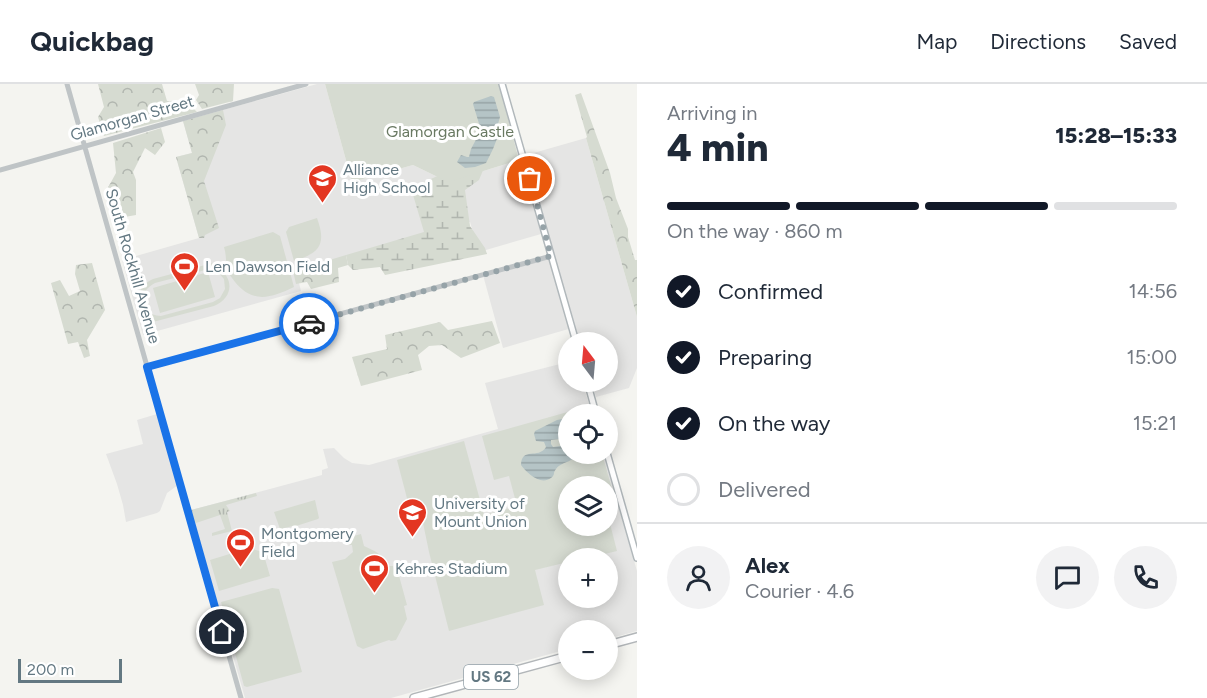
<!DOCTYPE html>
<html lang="en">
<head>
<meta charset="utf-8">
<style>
  body { margin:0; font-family:Figtree,sans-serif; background:#f2f2f3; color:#1f2937; height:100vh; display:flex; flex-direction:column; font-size:22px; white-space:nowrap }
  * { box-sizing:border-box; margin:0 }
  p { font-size:20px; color:#747a83 }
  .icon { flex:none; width:33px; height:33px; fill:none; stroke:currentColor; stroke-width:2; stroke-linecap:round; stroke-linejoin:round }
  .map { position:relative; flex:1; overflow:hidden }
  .side { display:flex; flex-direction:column; background:#fff; width:570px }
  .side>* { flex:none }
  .needle { width:39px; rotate:344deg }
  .controls { position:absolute; left:558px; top:248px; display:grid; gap:12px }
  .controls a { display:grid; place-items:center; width:60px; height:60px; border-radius:50%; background:#fff; box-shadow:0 3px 15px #0003; font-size:30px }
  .scale { position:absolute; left:18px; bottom:15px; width:104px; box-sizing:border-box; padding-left:6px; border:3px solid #637882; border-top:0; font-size:16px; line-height:21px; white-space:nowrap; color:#637882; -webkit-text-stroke:4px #fff; paint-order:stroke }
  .pin { position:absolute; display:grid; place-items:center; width:51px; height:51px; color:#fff; margin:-26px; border:3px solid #fff; border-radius:50%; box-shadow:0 2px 6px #0007 }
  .courier { position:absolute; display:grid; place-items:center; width:60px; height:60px; margin:-30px; border:4px solid #1a73e8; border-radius:50%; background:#fff; color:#222; box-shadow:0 2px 8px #0007 }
  .summary em { font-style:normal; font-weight:800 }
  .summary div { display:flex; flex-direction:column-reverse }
  .summary { display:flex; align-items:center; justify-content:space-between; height:102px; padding:0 30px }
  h1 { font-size:39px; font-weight:800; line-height:45px }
  .bar { display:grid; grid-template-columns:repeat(4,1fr); gap:9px 6px; align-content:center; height:72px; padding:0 30px }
  .bar i { height:8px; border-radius:4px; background:#e0e1e3 }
  .bar .current { background:#111827 }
  .bar p { grid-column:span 4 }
  .line { display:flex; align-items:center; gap:15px; padding:0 30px; border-top:2px solid #e0e1e3 }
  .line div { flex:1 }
  .round { display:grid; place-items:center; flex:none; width:63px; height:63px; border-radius:32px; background:#f2f2f3 }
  ol { padding:0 30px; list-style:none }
  li { display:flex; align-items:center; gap:18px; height:66px }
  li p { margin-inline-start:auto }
  li .icon { padding:6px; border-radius:50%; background:#111827; color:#fff; stroke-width:4 }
  li:last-child { color:#747a83 }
  li i { width:33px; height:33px; border:3px solid #e0e1e3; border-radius:50% }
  header { display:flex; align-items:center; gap:36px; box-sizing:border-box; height:84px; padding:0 30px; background:#fff; border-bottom:2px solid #e0e1e3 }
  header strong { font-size:28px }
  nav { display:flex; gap:33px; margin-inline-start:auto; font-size:21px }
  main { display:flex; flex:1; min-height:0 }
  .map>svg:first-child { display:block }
</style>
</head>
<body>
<header>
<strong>Quickbag</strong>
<nav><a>Map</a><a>Directions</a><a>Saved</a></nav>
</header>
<main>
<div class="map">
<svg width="637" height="614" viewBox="0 0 637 614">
  <defs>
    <pattern id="grass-tufts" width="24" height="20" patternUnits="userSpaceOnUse" patternTransform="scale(1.5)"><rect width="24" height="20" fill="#d6dbd1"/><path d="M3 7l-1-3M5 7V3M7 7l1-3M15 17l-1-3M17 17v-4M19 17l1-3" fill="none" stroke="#b1b6af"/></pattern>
    <pattern id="forest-crowns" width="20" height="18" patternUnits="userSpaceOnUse" patternTransform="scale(1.5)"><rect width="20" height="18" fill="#d6dbd1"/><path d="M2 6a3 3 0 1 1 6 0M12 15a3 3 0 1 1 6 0" fill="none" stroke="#b1b6af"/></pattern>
    <pattern id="wetland-marsh" width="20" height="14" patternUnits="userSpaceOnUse" patternTransform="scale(1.5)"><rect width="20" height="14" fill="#d6dbd1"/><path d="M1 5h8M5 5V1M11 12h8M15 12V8" fill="none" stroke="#b1b6af"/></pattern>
    <pattern id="water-rules" width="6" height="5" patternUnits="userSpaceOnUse" patternTransform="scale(1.5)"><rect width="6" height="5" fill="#b5c4c6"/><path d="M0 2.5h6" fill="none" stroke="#97a4a6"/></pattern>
  </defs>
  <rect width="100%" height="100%" fill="#f4f4f0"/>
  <!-- built -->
  <path fill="#e5e5e4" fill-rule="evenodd" d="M317,0H325L352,98L413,81L448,98L519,76L541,150L479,168L470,138L462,139L296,187L301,207L143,251L122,176L199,154L176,73L192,69L183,37Z
    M586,54L637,233V284L629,304L596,313L591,297H608V258H579L556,183L572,244L503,264L483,191L552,171L523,72Z
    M568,278V297H582L592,330H568V369H603L637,487V547L608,555V546H568V565L391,614H245L191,426L322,391V386L328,384L323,365L334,364L344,374L352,379L369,381L498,345L485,299ZM568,402H608V441H568ZM568,474H608V513H568Z
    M157,330L178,401L167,409L160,427L157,429L126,438L123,421L117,400L106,370L143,360L137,336Z"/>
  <!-- grass -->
  <path fill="url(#grass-tufts)" d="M256,409L257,412L226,421L230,427L227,428L232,447L212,452V449L225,445L220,431L196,439L194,437L191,426Z"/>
  <!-- forest -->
  <path fill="url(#forest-crowns)" d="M98,0H162L167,17H186L197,28L104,52L98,33L104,23Z
    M195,0H234L233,17L202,25L196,16L199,11Z
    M581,9L610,89L616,114L628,145V153L635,176H637V233L586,54L587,53L575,11Z
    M223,26L226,41L204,97L219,144L205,151L204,154H199L176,73L192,69L183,37Z
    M161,44L165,58L155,71L145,64L133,88L136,96V131L119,134L107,120L105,109L116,89L113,59Z
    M346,171L348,181L338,184L339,198L311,205L307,198L296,200L293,187Z
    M92,179L105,226L87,256L90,272L84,274L78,258L68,260L51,199L60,196L69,212L80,207L75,190L76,181Z
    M492,237L500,259L461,274L442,261L429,262L418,271L422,286L361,302L352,273L387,265L385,251L440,238L448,246Z"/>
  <!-- wetland -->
  <path fill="url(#wetland-marsh)" d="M486,79L479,96L465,106L470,142L485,164L487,170L385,191L380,183L353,186L348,181L346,171L424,148L411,104L444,89Z"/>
  <!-- green -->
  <path fill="#d6dbd1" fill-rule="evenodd" d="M325,0H499L519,76L448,98L413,81L352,98Z
    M317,134C327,161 319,169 294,177L286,148L289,143Z
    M273,148L280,152L294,203C271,214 253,220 235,198C233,195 231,193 229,190C225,182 227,172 224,163Z
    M220,177L221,181L217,183C235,194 233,214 214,222L149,239L148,235L150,234C133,223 135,203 153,195ZM209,185L217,187L224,195L225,205L220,214L213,218L161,232C139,231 136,209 155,199Z
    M208,188L215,213L160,229L153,204Z
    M589,322L592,330H568V369H602L614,412L608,414V402H568V441H582L583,443L590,441H608L609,436L617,467L588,474H568V478L535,486L544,521L449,547L429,468L422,434L410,432L409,422L397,376L464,357L484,431L517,422L509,392L494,396L482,352Z
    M315,416L319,434L318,435L293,443V442L280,445L274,428Z
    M361,450L364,462C374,467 384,470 388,482H393L395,489L398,488L407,521L404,522L407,535L396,556L391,557L389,556L363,565L357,562L332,478L345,475L353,468L352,461H348L346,456L351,455L350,453Z
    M249,464L263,468L270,492L219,507L210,476Z
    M272,504L279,505L302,588L247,603L244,602L221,518Z"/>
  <!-- water -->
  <path fill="url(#water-rules)" d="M491,12L494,13L500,33L498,40L500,47L493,65L486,79L475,83L465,84L457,78L461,71L467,73H469L471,65L481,46L473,20L474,18Z
    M568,334V354L551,356V360L553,363L568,361V369H574L573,375C568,378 559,380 556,385C552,390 556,390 551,394C540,402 526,388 521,381C522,362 538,376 546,363L544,358L536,357L534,350L535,347L557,336Z"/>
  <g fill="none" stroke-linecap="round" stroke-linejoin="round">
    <defs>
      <path id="secondary" d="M502,0L576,258
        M587,297L596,330
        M607,369L637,474"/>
      <path id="trunk" d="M608,561L637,553
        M414,614L568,572"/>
    </defs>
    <!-- secondary casing -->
    <use href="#secondary" stroke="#b1b8bb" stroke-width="8"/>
    <!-- trunk casing -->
    <use href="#trunk" stroke="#b2b6b9" stroke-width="10"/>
    <!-- tertiary -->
    <path stroke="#bfc4c6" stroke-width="5" d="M67,0L241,614
      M0,86L306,0
      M147,283L551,172"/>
    <!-- secondary -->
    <use href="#secondary" stroke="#fff" stroke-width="5"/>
    <!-- trunk -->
    <use href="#trunk" stroke="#fff" stroke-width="7"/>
  </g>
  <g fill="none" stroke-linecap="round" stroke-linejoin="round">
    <!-- done -->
    <path stroke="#96a3a8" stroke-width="6" stroke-dasharray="0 10.8" d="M309,239L551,172L530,95"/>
    <!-- route -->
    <path stroke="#1a73e8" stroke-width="8" d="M222,548L147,283L309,239"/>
  </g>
  <!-- icons -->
  <defs>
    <symbol id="school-pin" viewBox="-11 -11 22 30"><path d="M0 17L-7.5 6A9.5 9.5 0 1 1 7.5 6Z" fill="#e33621" stroke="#fff"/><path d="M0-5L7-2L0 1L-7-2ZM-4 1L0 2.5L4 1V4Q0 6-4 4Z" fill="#fff"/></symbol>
    <symbol id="stadium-pin" viewBox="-11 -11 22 30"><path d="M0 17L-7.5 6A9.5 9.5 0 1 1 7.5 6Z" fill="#e33621" stroke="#fff"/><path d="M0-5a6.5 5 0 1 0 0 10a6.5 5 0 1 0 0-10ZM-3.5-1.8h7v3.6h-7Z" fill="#fff"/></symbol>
    <symbol id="university-pin" viewBox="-11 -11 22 30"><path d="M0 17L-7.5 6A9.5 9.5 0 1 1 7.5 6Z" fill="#e33621" stroke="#fff"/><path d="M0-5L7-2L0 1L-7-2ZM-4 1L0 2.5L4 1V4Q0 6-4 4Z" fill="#fff"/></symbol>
  </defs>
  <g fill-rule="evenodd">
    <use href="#school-pin" x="306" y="78" width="33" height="45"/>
    <use href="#stadium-pin" x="168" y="166" width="33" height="45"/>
    <use href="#university-pin" x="396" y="412" width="33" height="45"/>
    <use href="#stadium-pin" x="224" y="442" width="33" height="45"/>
    <use href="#stadium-pin" x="358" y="468" width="33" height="45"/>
  </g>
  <g text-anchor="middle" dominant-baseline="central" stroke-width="6" stroke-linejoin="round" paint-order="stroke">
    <!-- shield labels -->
    <rect fill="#fff" stroke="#92a0a8" stroke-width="1.5" x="464" y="581" width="54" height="24" rx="4.5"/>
    <g font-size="15" font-weight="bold" fill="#637882">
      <text x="491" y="593">US 62</text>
    </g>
    <!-- street labels -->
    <g font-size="16" fill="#637882" stroke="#fff">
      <text transform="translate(132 34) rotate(-16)">Glamorgan Street</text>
      <text transform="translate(133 182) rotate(74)">South Rockhill Avenue</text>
    </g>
    <!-- park labels -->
    <g font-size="16" fill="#697962" stroke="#fff">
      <text x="450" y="47">Glamorgan Castle</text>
    </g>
    <!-- poi labels -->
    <g font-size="16" fill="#637882" stroke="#fff" text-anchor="start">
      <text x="343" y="85">Alliance<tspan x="343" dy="18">High School</tspan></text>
      <text x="205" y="182">Len Dawson Field</text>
      <text x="434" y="419">University of<tspan x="434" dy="18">Mount Union</tspan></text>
      <text x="261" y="449">Montgomery<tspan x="261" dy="18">Field</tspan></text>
      <text x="395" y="484">Kehres Stadium</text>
    </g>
  </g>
</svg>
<div class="controls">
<a><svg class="needle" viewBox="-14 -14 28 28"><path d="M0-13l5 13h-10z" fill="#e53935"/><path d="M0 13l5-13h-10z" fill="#747a83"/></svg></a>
<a><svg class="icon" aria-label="locate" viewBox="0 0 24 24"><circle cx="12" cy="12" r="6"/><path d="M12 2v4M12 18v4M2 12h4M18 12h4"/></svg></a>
<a><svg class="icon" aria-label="layers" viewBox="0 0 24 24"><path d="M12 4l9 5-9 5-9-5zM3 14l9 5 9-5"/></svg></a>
<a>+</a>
<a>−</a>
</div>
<div class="scale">200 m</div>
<div class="pin" style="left:530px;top:95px;background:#ea580c"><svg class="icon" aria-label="bag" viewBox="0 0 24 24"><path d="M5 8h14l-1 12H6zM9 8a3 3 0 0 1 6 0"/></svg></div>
<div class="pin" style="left:222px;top:548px;background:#1f2937"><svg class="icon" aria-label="home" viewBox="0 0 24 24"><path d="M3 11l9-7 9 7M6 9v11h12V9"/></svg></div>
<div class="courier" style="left:309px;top:239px"><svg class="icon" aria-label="car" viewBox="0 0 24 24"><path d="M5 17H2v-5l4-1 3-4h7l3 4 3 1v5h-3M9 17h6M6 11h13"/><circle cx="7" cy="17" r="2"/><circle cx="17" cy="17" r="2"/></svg></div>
</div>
<section class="side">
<div class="summary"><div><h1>4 min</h1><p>Arriving in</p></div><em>15:28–15:33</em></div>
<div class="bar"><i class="current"></i><i class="current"></i><i class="current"></i><i></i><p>On the way · 860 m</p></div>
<ol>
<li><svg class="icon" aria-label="check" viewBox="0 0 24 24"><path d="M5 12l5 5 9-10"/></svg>Confirmed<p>14:56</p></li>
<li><svg class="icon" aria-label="check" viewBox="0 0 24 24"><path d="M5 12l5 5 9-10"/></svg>Preparing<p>15:00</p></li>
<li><svg class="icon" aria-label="check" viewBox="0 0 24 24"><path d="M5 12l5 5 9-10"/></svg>On the way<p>15:21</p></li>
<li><i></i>Delivered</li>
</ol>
<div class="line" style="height:108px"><a class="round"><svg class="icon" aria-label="person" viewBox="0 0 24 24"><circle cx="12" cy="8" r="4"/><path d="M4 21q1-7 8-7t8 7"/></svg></a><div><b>Alex</b><p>Courier · 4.6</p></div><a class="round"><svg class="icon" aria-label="chat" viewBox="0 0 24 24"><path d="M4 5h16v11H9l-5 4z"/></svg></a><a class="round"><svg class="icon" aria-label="phone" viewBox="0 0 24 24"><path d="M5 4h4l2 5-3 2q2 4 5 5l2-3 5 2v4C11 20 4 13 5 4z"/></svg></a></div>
</section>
</main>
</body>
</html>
